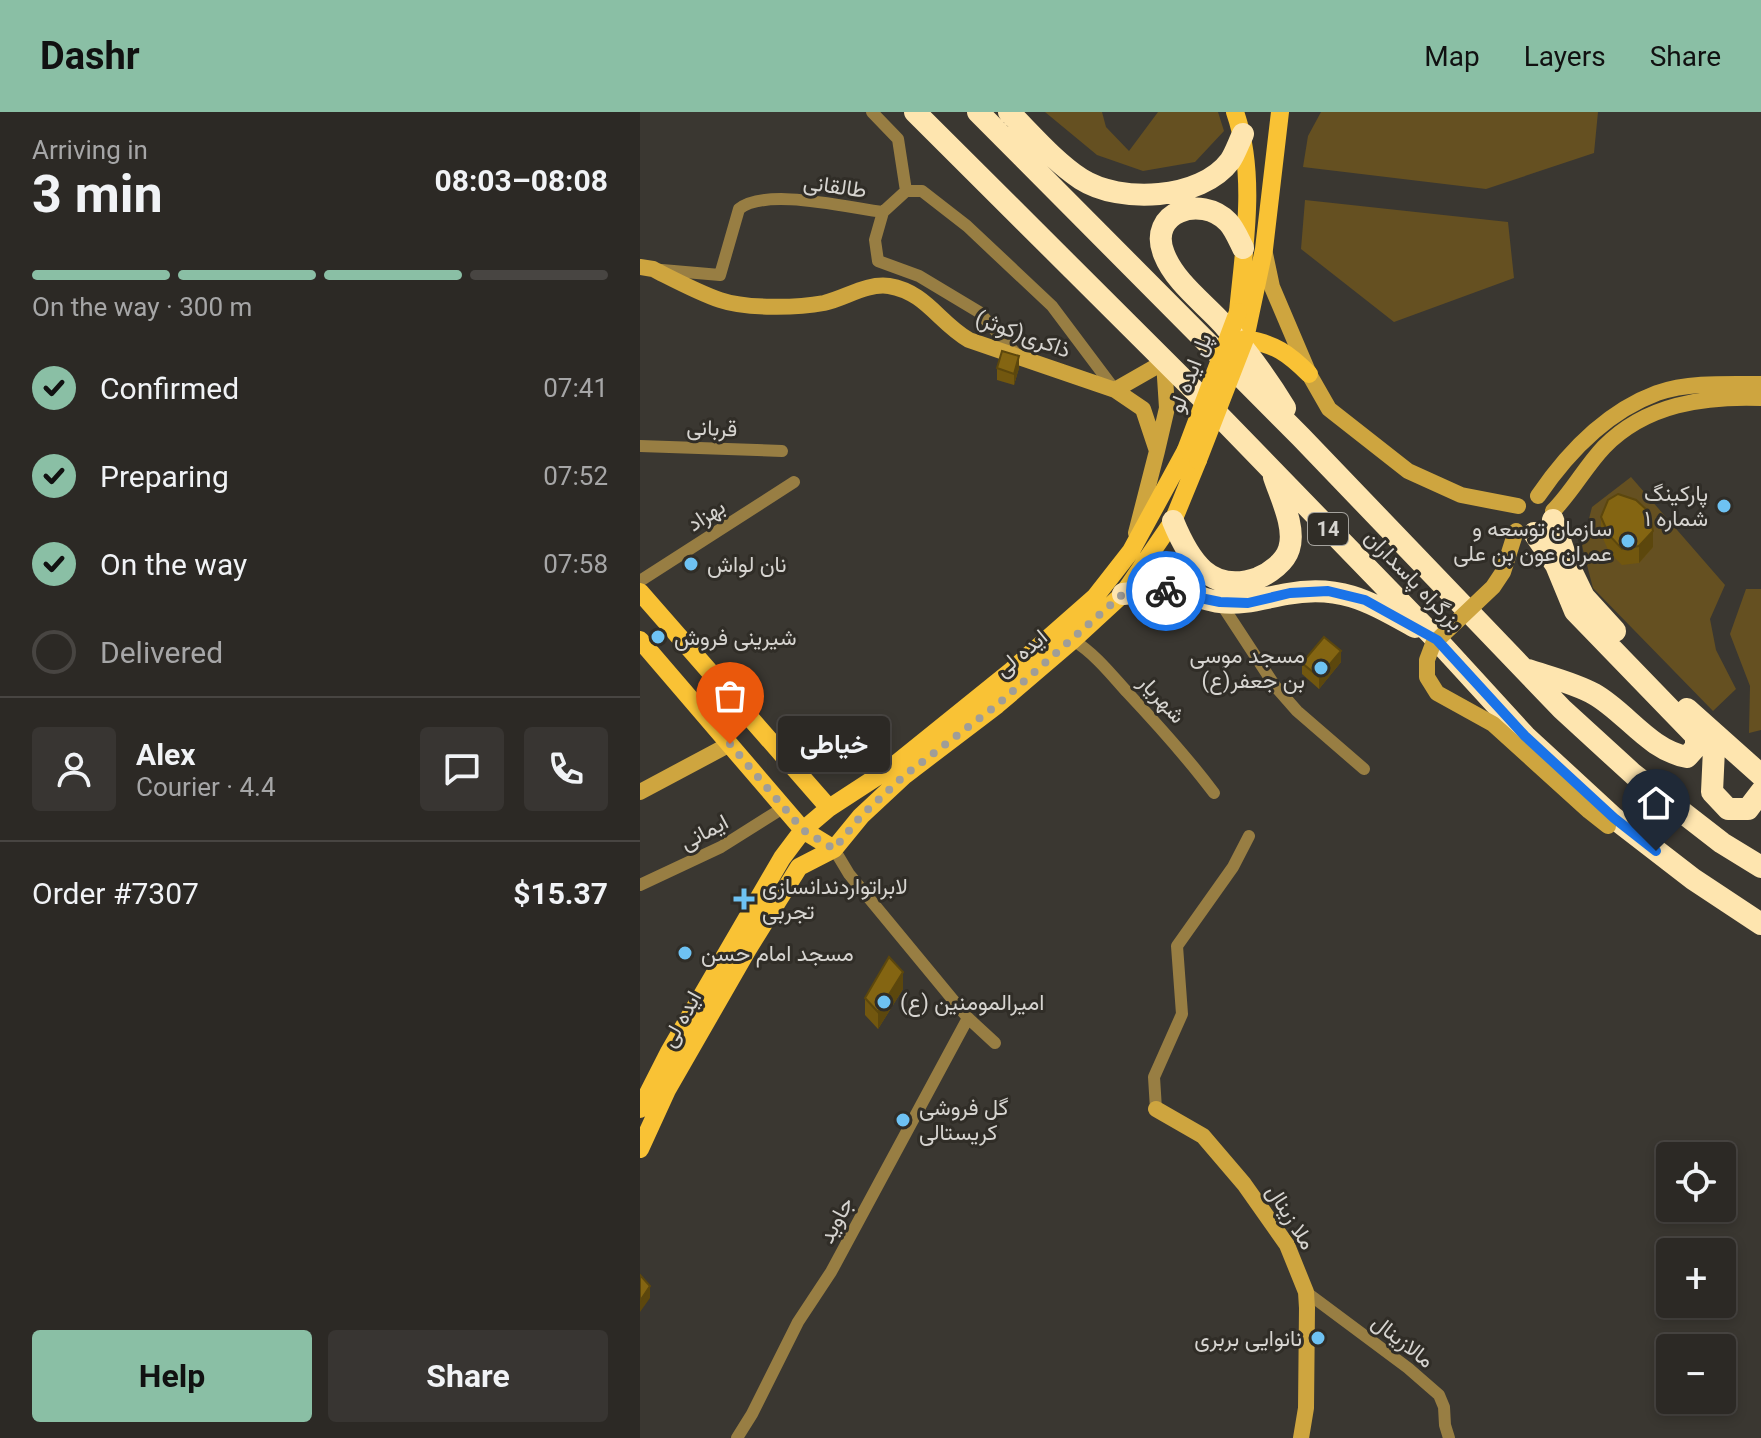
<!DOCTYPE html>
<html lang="en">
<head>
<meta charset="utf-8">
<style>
  body { margin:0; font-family:Roboto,Vazirmatn,sans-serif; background:#383532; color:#f1f3f6; height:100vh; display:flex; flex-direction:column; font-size:30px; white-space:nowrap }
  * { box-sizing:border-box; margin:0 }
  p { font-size:26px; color:#a6a6a7 }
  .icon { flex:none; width:44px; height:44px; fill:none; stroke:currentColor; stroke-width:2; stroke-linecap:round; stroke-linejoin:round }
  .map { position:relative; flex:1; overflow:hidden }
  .side { display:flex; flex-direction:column; background:#2c2925; width:640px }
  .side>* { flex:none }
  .fabs { position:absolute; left:1016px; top:1030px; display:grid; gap:16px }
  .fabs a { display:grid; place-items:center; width:80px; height:80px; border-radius:8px; background:#2c2925; box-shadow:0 4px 12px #0003,0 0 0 2px #484542; font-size:40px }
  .pin { position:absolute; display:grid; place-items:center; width:68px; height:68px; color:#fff; margin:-82px -34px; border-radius:50% 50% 50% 0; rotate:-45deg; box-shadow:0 0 8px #0007 }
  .pin .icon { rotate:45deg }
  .courier { position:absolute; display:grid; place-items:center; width:80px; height:80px; margin:-40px; border:6px solid #1a73e8; border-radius:50%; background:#fff; color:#222; box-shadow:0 2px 10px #0007 }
  .bubble { position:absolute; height:56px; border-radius:8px; background:#2c2925; box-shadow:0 4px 12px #0003,0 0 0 2px #484542; font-size:26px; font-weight:700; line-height:56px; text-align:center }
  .head em { font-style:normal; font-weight:700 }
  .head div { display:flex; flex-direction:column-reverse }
  .head { display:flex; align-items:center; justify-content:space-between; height:136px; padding:0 32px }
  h1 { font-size:52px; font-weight:700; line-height:60px }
  .bar { display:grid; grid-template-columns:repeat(4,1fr); gap:12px 8px; align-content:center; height:96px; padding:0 32px }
  .bar i { height:10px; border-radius:6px; background:#484542 }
  .bar .selected { background:#8abfa5 }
  .bar p { grid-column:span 4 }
  .line { display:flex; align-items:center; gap:20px; padding:0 32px; border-top:2px solid #484542 }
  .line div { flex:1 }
  .round { display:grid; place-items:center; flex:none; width:84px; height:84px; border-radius:8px; background:#383532 }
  ol { padding:0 32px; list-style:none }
  li { display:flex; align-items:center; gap:24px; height:88px }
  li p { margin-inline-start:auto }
  li .icon { padding:8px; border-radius:50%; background:#8abfa5; color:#111; stroke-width:4 }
  li:last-child { color:#a6a6a7 }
  li i { width:44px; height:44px; border:4px solid #484542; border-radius:50% }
  .button { display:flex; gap:16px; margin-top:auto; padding:16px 32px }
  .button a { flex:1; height:92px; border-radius:8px; background:#8abfa5; color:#111; font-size:32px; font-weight:700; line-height:92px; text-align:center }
  .button a+a { background:#383532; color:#f1f3f6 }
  header { display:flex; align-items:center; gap:48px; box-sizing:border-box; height:112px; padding:0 40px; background:#8abfa5; color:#111 }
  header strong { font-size:38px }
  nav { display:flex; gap:44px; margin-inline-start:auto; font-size:28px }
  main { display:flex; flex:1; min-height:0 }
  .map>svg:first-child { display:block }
</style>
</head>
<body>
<header>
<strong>Dashr</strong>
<nav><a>Map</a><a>Layers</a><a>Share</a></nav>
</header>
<main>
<section class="side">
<div class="head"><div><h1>3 min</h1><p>Arriving in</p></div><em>08:03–08:08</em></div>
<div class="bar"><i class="selected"></i><i class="selected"></i><i class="selected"></i><i></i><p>On the way · 300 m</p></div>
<ol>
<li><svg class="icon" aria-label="check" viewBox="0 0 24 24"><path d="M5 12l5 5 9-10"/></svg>Confirmed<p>07:41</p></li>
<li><svg class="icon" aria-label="check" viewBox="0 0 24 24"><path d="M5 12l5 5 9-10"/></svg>Preparing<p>07:52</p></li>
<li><svg class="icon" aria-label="check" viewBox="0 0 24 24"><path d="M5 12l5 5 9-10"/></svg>On the way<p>07:58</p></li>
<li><i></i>Delivered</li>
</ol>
<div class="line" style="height:144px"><a class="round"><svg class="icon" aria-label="person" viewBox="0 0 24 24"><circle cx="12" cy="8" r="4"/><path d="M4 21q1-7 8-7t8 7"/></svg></a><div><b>Alex</b><p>Courier · 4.4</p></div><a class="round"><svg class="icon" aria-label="chat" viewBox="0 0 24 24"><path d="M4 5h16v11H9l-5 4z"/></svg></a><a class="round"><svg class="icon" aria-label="phone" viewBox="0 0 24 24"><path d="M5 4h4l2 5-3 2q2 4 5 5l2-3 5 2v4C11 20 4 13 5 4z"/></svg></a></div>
<div class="line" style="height:104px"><div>Order #7307</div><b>$15.37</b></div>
<div class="button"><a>Help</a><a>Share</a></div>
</section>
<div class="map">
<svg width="1121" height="1326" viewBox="0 0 1121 1326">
  <rect width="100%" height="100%" fill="#3a3731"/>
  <!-- green -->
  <path fill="#655021" d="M405,0H462L466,15L489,39L518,0H578L584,19L555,50L503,59L457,43Z
    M681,0H958L954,41L846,77L663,55L668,24Z
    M665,88L868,110L874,166L754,210L661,137Z
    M991,365L1085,473L1070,507L1076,538L1096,577L1073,599L953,476L942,434L952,395Z
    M1106,477H1121V618L1109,621L1110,574L1090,522Z"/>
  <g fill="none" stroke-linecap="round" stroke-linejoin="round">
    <!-- street -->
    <path stroke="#987e43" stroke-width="12" d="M232,0L258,27L266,79
      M243,100L235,128L238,149L279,164L339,200L377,243
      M22,158L80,163L99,97C126,75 209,96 243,100L266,79H282L327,114L412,194L475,278
      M0,334L142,339
      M0,469L154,370
      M580,490L635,574L657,599L724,657
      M433,528C455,542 470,561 487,580C518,613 547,645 574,681
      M194,737L209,762L328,906L355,931
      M0,773L81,735L143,696
      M516,997L514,965L542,902L537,834L593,755L609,724
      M666,1180L768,1256L799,1283L804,1295L805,1313L809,1326
      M97,1326L112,1302L158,1210L191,1160L328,906"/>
    <!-- secondary -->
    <path stroke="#cea53f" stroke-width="16" d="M624,137L632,175L669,262L689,297L768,359L821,383L878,394
      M0,155L13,157C35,168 57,180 80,188C106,197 157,196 184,191C206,186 226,171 249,174C286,180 299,211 329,228L475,278L524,250L527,296L517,339
      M475,278L503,297L517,339L496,421
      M898,384C928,340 966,300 1017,281C1049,270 1087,272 1121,272
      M913,399C932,380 945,355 964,335C1006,292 1064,284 1121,286
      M0,680L90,632
      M516,997L563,1024L604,1072L647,1133L666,1180L667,1196L666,1296L661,1326"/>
    <!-- primary -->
    <path stroke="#f9c235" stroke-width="18" d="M595,0C617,63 604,135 598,200
      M640,0L624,137L605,227C635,232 648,241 669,262
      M0,480L189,696
      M0,528L163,718L194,737
      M0,997L29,940L142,746L163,718L189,696L252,655L371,559L455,485L491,439L546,338
      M0,1037L27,978L108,837L159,755L194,737L221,704L265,663L357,593L433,528L483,482L533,409L558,348"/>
    <!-- highway -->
    <path stroke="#fee5af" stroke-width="22" d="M275,0L561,285L797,528L885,624L974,706L1053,767L1121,812
      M338,0L661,325L922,597L993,662L1082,731L1121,755
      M369,0C392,23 414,49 441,67C480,92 561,88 590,49C595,42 599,30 603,22
      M603,136C599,128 594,116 588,110C561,82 507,100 524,142C535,170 563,190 583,212C606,238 627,266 645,296
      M913,408L929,454L944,485L975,519
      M533,409C549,448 570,483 618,466C630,461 645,450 649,437C656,416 641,386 634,365
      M483,482C503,479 523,478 544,481C556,483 568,489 580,490C603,493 624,486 647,482C701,472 730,490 775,515
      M888,558C909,565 934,571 954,582C986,600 1009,638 1047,645L1056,635V624L935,499L916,453L894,421
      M1047,597L1121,663
      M1056,624L1074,637L1072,680L1088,697H1108L1121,680"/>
    <!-- secondary-bridge -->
    <path stroke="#cea53f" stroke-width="16" d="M876,419L863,460L853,475L793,532L787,548V565L797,581L853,612L949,699L968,714"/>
    <!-- primary-bridge -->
    <path stroke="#f9c235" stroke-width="18" d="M546,338L598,200
      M558,348L605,227"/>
  </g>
  <!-- wall -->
  <path fill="#72570f" d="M357,256H379L374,273L357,268Z
    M961,405L1013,435L999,451L982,453L969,440L961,422Z
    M701,550L679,577L662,562V551Z
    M263,877L238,917L225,903V886Z"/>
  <!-- shaded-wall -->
  <path fill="#5c470d" d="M379,244V256L374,273V262Z
    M1013,419V435L999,451V434Z
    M701,539V550L679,577V565Z
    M263,860V877L238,917V900Z
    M10,1174V1186L0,1200V1189Z"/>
  <!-- building -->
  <path fill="#846512" stroke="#5c470d" stroke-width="2" d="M362,239L379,244L374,262L357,256Z
    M978,382L996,388L1009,400L1013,419L999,434L982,437L969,423L961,405L968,388Z
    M684,525L701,539L679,565L662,551Z
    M249,845L263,860L238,900L225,886Z
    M0,1163L10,1174L0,1189Z"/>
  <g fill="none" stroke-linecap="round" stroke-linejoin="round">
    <!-- done -->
    <path stroke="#9f9d98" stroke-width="8" stroke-dasharray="0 14.4" d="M90,632L163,718L194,737L221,704L265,663L357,593L483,482L526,479"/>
    <!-- route -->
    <path stroke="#1a73e8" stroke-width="10" d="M526,479L580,490L608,491L650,481L688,479L725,488L797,528L885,624L974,706L1016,739"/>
  </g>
  <!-- markers -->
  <g fill="#6ec2f3" stroke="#302d27" stroke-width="3">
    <circle cx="1084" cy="394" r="8"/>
    <circle cx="988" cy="429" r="8"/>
    <circle cx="51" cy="452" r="8"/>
    <circle cx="18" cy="525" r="8"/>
    <circle cx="681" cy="556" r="8"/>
    <path d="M100 775h8v8h8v8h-8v8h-8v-8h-8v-8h8z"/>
    <circle cx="45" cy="841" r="8"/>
    <circle cx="244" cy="890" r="8"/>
    <circle cx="263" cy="1008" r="8"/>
    <circle cx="678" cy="1226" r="8"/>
  </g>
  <g text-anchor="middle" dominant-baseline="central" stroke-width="6" stroke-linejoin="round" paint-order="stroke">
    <!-- shield labels -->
    <rect fill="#302d27" stroke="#a4a29d" stroke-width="2" x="668" y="401" width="40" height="32" rx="6"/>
    <g font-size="20" font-weight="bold" fill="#d6d4d0">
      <text x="688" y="417">14</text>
    </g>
    <!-- street labels -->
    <g font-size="22" fill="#d6d4d0" stroke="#302d27">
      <text transform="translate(195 74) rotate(8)">طالقانی</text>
      <text transform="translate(383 222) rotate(20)">ذاکری(کوثر)</text>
      <text transform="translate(550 261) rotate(-69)">پل ایده لو</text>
      <text transform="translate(72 316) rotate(2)">قربانی</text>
      <text transform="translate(66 403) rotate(-33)">بهزاد</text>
      <text transform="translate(774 468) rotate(46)">بزرگراه پاسداران</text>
      <text transform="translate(381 541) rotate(-40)">ایده لی</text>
      <text transform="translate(522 587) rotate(47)">شهریار</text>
      <text transform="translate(64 720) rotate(-28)">ایمانی</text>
      <text transform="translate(41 907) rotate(-61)">ایده لى</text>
      <text transform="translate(651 1105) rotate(58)">ملا زینال</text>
      <text transform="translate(196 1108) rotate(-62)">جاوید</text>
      <text transform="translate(763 1229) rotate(38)">مالازینال</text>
    </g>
    <!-- poi labels -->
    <g font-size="22" fill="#d6d4d0" stroke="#302d27" text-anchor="start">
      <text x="1068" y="381" text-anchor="end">پارکینگ<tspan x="1068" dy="25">شماره ۱</tspan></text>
      <text x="972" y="416" text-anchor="end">سازمان توسعه و<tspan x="972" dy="25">عمران عون بن علی</tspan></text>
      <text x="67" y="452">نان لواش</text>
      <text x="34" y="525">شیرینی فروش</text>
      <text x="665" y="543" text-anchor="end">مسجد موسی<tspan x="665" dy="25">بن جعفر(ع)</tspan></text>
      <text x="122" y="774">لابراتواردندانسازی<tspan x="122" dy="25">تجربی</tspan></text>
      <text x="61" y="841">مسجد امام حسن</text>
      <text x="260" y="890">امیرالمومنین (ع)</text>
      <text x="279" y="995">گل فروشی<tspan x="279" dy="25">کریستالی</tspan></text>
      <text x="662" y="1226" text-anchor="end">نانوایی بربری</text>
    </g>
  </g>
</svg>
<div class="fabs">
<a><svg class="icon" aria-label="locate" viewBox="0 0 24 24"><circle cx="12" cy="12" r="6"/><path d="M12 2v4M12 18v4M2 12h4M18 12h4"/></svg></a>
<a>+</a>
<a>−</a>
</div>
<div class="pin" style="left:90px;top:632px;background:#ea580c"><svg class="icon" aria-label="bag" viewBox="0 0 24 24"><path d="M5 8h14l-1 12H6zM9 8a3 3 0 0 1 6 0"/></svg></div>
<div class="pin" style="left:1016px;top:739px;background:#1f2937"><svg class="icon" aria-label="home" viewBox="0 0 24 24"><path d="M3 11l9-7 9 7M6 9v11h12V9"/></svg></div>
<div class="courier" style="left:526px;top:479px"><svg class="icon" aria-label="bike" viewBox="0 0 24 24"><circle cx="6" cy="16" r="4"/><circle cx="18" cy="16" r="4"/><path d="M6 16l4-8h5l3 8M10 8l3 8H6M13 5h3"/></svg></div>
<div class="bubble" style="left:138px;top:604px;width:112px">خیاطی</div>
</div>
</main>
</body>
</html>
